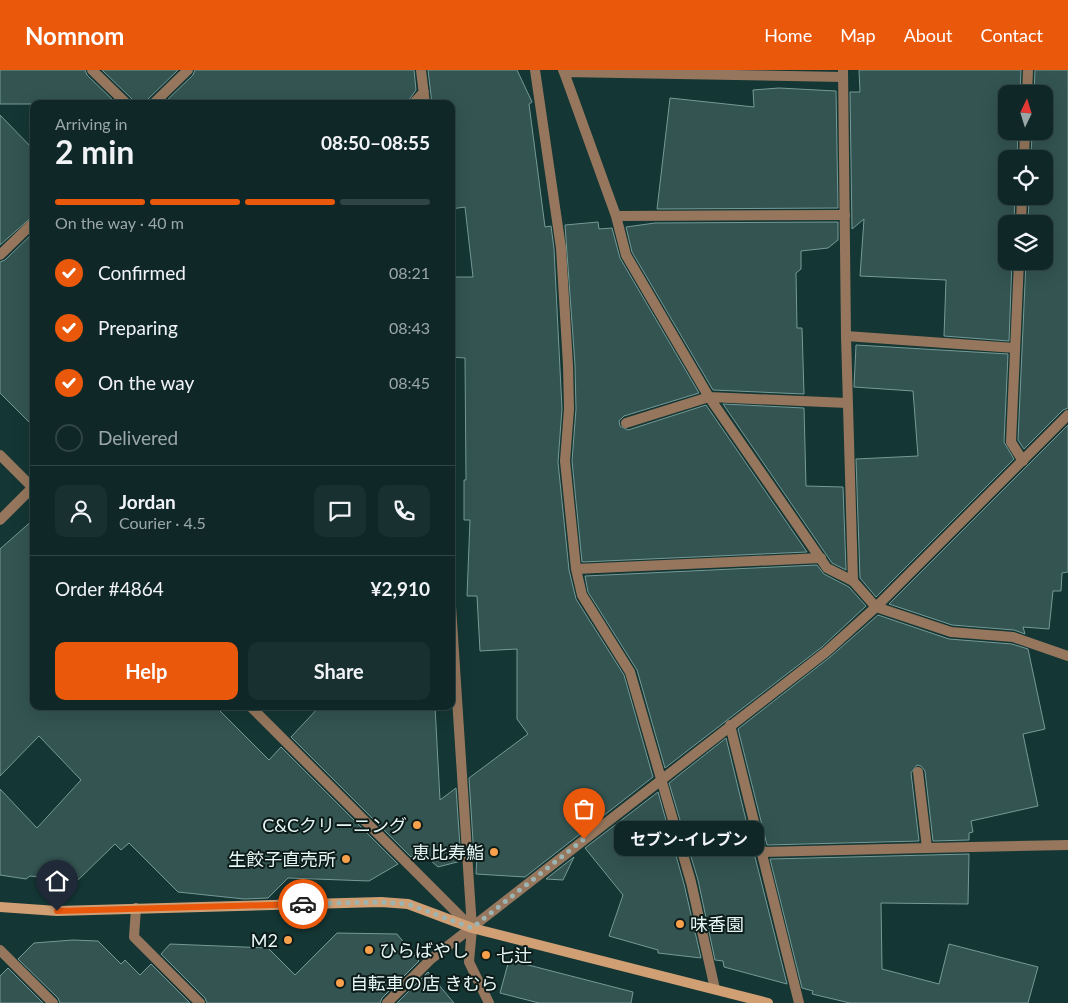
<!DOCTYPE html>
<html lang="en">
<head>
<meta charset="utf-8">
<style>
  body { margin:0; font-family:Lato,"Noto Sans JP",sans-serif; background:#18302f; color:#f1f3f6; height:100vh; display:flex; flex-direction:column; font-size:19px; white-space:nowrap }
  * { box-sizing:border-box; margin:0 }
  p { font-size:16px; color:#9ba6a7 }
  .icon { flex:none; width:28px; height:28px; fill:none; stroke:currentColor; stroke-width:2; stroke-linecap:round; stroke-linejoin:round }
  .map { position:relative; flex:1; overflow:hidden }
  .drawer { position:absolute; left:30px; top:30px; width:425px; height:610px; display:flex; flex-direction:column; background:#0f2827; border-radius:10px; box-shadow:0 5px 20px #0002,0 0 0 1px #2f4444 }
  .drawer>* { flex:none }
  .needle { width:32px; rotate:4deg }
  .buttons { position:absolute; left:998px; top:15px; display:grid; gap:10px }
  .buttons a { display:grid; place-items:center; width:55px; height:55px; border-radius:10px; background:#0f2827; box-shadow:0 5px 20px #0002,0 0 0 1px #2f4444; font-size:25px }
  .pin { position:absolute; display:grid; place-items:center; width:42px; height:42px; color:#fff; margin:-51px -21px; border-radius:50% 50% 50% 0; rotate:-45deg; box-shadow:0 0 5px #0007 }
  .pin .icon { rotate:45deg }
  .courier { position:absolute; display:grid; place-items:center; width:50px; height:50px; margin:-25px; border:4px solid #ea580c; border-radius:50%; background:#fff; color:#222; box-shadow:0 1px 6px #0007 }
  .bubble { position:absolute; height:35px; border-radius:10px; background:#0f2827; box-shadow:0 5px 20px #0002,0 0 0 1px #2f4444; font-size:16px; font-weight:700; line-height:35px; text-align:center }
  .head em { font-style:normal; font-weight:700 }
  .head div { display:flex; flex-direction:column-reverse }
  .head { display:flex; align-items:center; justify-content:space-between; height:85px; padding:0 25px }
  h1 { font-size:32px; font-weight:700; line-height:38px }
  .bar { display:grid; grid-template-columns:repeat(4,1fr); gap:8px 5px; align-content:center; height:60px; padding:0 25px }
  .bar i { height:6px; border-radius:4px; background:#2f4444 }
  .bar .selected { background:#ea580c }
  .bar p { grid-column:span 4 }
  .line { display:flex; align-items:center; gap:12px; padding:0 25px; border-top:1px solid #2f4444 }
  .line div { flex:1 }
  .round { display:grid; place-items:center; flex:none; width:52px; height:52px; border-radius:10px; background:#18302f }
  ol { padding:0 25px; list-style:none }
  li { display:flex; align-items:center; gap:15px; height:55px }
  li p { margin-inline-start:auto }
  li .icon { padding:5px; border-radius:50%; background:#ea580c; color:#fff; stroke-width:4 }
  li:last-child { color:#9ba6a7 }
  li i { width:28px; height:28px; border:2px solid #2f4444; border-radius:50% }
  .cta { display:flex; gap:10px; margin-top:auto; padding:10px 25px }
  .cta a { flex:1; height:58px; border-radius:10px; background:#ea580c; color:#fff; font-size:20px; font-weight:700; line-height:58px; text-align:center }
  .cta a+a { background:#18302f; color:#f1f3f6 }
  header { display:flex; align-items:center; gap:30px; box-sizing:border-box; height:70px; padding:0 25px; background:#ea580c; color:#fff }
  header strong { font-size:24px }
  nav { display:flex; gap:28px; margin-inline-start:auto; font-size:18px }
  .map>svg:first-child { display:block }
</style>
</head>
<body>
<header>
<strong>Nomnom</strong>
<nav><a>Home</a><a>Map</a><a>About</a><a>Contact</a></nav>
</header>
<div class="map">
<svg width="1068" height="933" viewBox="0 0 1068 933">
  <rect width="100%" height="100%" fill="#143634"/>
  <!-- building -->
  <path fill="#335451" stroke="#769a96" d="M0,0H85L87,5L117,34H0Z
    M102,0H178L148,29L146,34H134L132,29Z
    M195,0H414L416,20L406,34H163L193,5Z
    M428,0H517L532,32L529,34L545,157L551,156L554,179L562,339L558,392L569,500L576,529L624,605L653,707L525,807L476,804L477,786L474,787L469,708L528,664L517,649V579L480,581L477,526H467L470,450H464V410H466L465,288L452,287L451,207H473L465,137L451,139V34H432Z
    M859,0H1021L1020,24H1006V61H1018L1017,89H1006V126H1015L1014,154H1006V191H1012L1009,271L944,266L946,210L860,206L864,149L852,159L850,22H860Z
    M1035,0H1068V338L1063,340L1024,379L1018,370L1026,191H1044V154H1028L1029,126H1044V89H1031L1032,61H1044V24H1034Z
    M779,18L836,21L838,138L657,139L670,28L754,37L753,20Z
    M0,45L34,80V145L0,175Z
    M598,152L599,159L612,158L620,188L699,323L624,346L619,351L620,356L628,360L706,335L807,482L582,492L572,391L576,339L575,295L565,155Z
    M838,152V170L828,178L801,181V199L796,203L797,258H802L804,324L713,320L632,182L626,157L655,153Z
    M34,162V357L0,323V192L5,190Z
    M856,275L1008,284L1004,372L1014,389L876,527L860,508L856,389L918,386L913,321L854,317Z
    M723,334L804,338L806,416L843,417L846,500L832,493Z
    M1068,355V502L1062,503L1061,521H1053L1049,559L1023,557L1025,564L1014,560L952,555L889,534Z
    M34,449V636H215L269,690L281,677L398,794L369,811L288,808L268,828L244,829L178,822L129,773L121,780L115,774L77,811L30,806L26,809L0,805V719L37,758L81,710L39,666L0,706V479Z
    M817,495L824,504L849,517L866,536L822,577L665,698L637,600L588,522L585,506Z
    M878,545L949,569L1012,574L1028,579L1045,659L1023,664L1038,736L971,751L973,762L969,763V770L933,771L925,701L921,696L917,695L911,703L919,771L767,775L738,659L830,587Z
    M320,636H435L440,730L456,718L461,791L438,797L420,781L411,787L291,667Z
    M726,668L754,783L787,914L724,897L723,891L715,890L698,810L669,713Z
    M658,722L684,814L701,888L658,883V880L609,866L623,825L585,778Z
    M969,784L968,834L881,833L882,899L939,914L949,874L1038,897L1028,933H850L812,924L813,921L802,918L770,789Z
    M574,787L563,810L546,809Z
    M337,863L397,864L419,891L382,928L380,933H207L205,928L161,884L170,874L268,878L295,905Z
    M73,870L98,871L121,894L125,890L140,905L151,894L190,933H60L58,928L18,889L34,873Z
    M509,890L633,922L631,933H539L500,923Z
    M8,898L43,933H0V906Z
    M428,902L454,933H397Z"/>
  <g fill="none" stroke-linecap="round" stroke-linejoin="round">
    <!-- lane -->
    <path stroke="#96775d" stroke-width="10" d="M843,7L564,2L616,146L626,185L709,327L827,498L853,511
      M1027,24L1028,0
      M1024,89L1025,61
      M616,146L845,145
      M1021,154L1022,126
      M1019,191L1011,372L1023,391
      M846,266L1015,278
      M626,353L709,327L847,333
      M918,702L927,778L1068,775
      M761,782L927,778
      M136,838L134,867L200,933
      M0,880L53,933"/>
    <!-- street -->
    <path stroke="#96775d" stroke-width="10" d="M92,0L127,34
      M421,0L425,34
      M535,0L561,178L568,295L569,339L565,391L576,499L582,525L630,602L691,812L715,919
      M563,0L564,2
      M843,0L846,266L853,511L876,537L951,562L1013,567L1068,586
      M153,34L188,0
      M413,34L424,22
      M0,185L34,152
      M0,385L34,419
      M0,450L34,416
      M576,499L821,488
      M451,536L469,813L472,858L469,892L489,933
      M250,636L472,858
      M730,655L799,933
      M387,933L431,889L826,582L876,537L1068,345"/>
    <!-- secondary -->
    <path stroke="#d19f74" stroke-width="10" d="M0,837L57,841L381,832L408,834L472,858L768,933"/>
  </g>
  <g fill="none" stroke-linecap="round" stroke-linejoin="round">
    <!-- done -->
    <path stroke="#9cb4b2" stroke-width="5" stroke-dasharray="0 9" d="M303,834L381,832L408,834L472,858L584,769"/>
    <!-- route -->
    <path stroke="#ea580c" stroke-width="6" d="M57,841L303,834"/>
  </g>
  <!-- markers -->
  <g fill="#f8a04b" stroke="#0d1b19" stroke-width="2">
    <circle cx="417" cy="755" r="5"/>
    <circle cx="494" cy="782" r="5"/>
    <circle cx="346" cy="789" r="5"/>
    <circle cx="680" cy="854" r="5"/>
    <circle cx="288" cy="870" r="5"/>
    <circle cx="369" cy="880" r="5"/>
    <circle cx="486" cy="885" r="5"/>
    <circle cx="340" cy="913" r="5"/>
  </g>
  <g text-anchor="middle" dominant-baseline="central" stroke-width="4" stroke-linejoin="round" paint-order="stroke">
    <!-- poi labels -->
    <g font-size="18" fill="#e6f8f6" stroke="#0d1b19" text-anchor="end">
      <text x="407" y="755">C&amp;Cクリーニング</text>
      <text x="484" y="782">恵比寿鮨</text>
      <text x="336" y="789">生餃子直売所</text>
      <text x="690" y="854" text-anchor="start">味香園</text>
      <text x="278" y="870">M2</text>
      <text x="379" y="880" text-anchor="start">ひらばやし</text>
      <text x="496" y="885" text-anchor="start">七辻</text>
      <text x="350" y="913" text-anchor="start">自転車の店 きむら</text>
    </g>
  </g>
</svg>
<div class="buttons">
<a><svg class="needle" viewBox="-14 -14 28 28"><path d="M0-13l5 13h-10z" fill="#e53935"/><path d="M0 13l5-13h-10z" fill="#9ba6a7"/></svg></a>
<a><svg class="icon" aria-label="locate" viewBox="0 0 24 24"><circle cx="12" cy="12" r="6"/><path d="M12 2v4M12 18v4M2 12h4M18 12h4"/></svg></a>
<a><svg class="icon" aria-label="layers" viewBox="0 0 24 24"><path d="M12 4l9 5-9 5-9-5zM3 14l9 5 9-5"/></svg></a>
</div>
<div class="pin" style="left:584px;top:769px;background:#ea580c"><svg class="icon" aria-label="bag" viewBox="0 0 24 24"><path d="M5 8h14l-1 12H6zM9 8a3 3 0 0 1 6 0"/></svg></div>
<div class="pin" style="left:57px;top:841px;background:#1f2937"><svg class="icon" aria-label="home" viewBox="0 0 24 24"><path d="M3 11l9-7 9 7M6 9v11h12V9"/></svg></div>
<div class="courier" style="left:303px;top:834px"><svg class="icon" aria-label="car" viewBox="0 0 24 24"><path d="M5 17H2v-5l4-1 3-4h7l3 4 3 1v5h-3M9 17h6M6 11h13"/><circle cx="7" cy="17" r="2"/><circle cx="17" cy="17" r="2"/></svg></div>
<div class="bubble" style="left:614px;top:751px;width:150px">セブン-イレブン</div>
<section class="drawer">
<div class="head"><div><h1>2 min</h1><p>Arriving in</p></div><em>08:50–08:55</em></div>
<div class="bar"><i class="selected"></i><i class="selected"></i><i class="selected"></i><i></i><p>On the way · 40 m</p></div>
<ol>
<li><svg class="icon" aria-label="check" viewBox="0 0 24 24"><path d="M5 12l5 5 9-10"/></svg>Confirmed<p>08:21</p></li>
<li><svg class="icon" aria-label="check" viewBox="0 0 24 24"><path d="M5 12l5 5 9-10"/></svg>Preparing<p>08:43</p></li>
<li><svg class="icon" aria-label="check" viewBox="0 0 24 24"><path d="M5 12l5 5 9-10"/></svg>On the way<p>08:45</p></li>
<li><i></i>Delivered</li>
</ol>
<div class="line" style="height:90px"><a class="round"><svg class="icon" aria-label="person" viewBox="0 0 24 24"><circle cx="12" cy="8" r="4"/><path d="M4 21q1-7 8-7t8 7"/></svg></a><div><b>Jordan</b><p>Courier · 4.5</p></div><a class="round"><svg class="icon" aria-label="chat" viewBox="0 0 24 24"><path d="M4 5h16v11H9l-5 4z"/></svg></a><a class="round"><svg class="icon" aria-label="phone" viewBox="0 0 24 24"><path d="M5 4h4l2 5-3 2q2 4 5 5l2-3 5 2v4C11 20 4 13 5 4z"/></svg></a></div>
<div class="line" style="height:65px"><div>Order #4864</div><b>¥2,910</b></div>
<div class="cta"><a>Help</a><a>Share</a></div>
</section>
</div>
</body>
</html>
